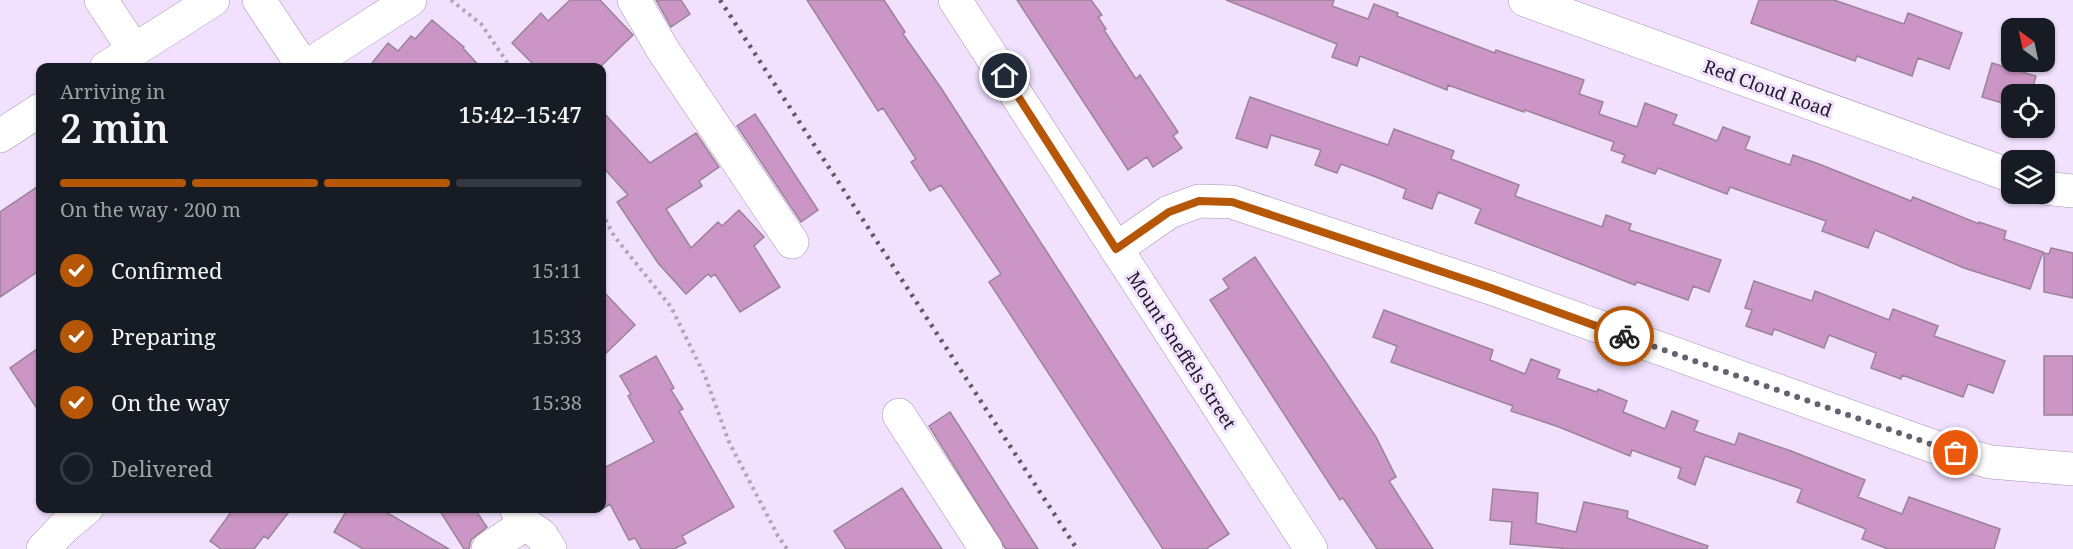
<!DOCTYPE html>
<html lang="en">
<head>
<meta charset="utf-8">
<style>
  body { margin:0; font-family:"Noto Serif",serif; background:#20242c; color:#f1f3f6; height:100vh; display:flex; flex-direction:column; font-size:22px; white-space:nowrap }
  * { box-sizing:border-box; margin:0 }
  p { font-size:20px; color:#9ea1a6 }
  .icon { flex:none; width:33px; height:33px; fill:none; stroke:currentColor; stroke-width:2; stroke-linecap:round; stroke-linejoin:round }
  .map { position:relative; flex:1; overflow:hidden }
  .side { position:absolute; left:36px; top:63px; width:570px; height:450px; display:flex; flex-direction:column; background:#171b24; border-radius:12px; box-shadow:0 2px 4px #0004 }
  .side>* { flex:none }
  .needle { width:39px; rotate:327deg }
  .buttons { position:absolute; left:2001px; top:18px; display:grid; gap:12px }
  .buttons a { display:grid; place-items:center; width:54px; height:54px; border-radius:12px; background:#171b24; box-shadow:0 2px 4px #0004; font-size:30px }
  .pin { position:absolute; display:grid; place-items:center; width:51px; height:51px; color:#fff; margin:-26px; border:3px solid #fff; border-radius:50%; box-shadow:0 2px 6px #0007 }
  .courier { position:absolute; display:grid; place-items:center; width:60px; height:60px; margin:-30px; border:4px solid #b55707; border-radius:50%; background:#fff; color:#222; box-shadow:0 2px 8px #0007 }
  .overview em { font-style:normal; font-weight:600 }
  .overview div { display:flex; flex-direction:column-reverse }
  .overview { display:flex; align-items:center; justify-content:space-between; height:102px; padding:0 24px }
  h1 { font-size:39px; font-weight:600; line-height:45px }
  .bar { display:grid; grid-template-columns:repeat(4,1fr); gap:9px 6px; align-content:center; height:72px; padding:0 24px }
  .bar i { height:8px; border-radius:4px; background:#363941 }
  .bar .selected { background:#b55707 }
  .bar p { grid-column:span 4 }
  ol { padding:0 24px; list-style:none }
  li { display:flex; align-items:center; gap:18px; height:66px }
  li p { margin-inline-start:auto }
  li .icon { padding:6px; border-radius:50%; background:#b55707; color:#fff; stroke-width:4 }
  li:last-child { color:#9ea1a6 }
  li i { width:33px; height:33px; border:3px solid #363941; border-radius:50% }
  .map>svg:first-child { display:block }
</style>
</head>
<body>
<div class="map">
<svg width="2073" height="549" viewBox="0 0 2073 549">
  <rect width="100%" height="100%" fill="#f1e1fe"/>
  <!-- building -->
  <path fill="#cb96c5" stroke="#9b8398" stroke-width="1.5" d="M570,0H600L633,35L599,68H537L512,43L541,13L548,21Z
    M656,0H681L690,14L671,27Z
    M807,0H884L905,32L903,34L941,88L1229,534L1206,549H1163L989,282L1001,274L941,185L930,191L911,162L916,159L883,108L878,111Z
    M1017,0H1091L1102,15L1098,17L1106,29L1104,30L1136,79L1140,75L1178,132L1173,136L1182,148L1153,167L1147,157L1128,170Z
    M1226,0H1334L1332,6L1368,19L1374,4L1398,13L1397,16L1495,53L1496,50L1584,80L1579,94L1603,102L1599,114L1637,127L1645,103L1677,115L1673,124L1717,141L1723,127L1750,137L1745,149L1790,165L1793,155L1819,164L1911,201L1913,197L1979,224V222L2006,231L2004,239L2043,252L2030,289L1964,268L1875,230L1868,248L1822,231L1826,221L1730,187L1727,194L1658,168L1655,174L1622,162L1625,155L1611,150L1614,142L1525,110L1524,112L1448,85L1447,90L1360,56L1357,66L1332,57L1337,44Z
    M1759,0H1834L1904,24L1908,13L1962,33L1949,69L1918,58L1912,76L1857,56L1855,61L1751,23Z
    M432,20L464,47L463,48L481,68H368L388,43L398,51L411,36L415,39Z
    M1992,63L2036,76L2031,94H2012V106L1982,97Z
    M1250,97L1388,145L1394,129L1454,151L1451,159L1519,185L1515,196L1602,227L1606,215L1631,224L1629,230L1721,260L1709,292L1693,286L1688,300L1637,282L1635,285L1475,223L1481,209L1438,192L1432,209L1403,198L1406,189L1376,177L1341,164L1337,173L1315,165L1321,150L1271,135L1267,148L1236,138Z
    M602,111L650,163L696,133L719,167L699,181L702,186L666,209L691,248L718,222L722,226L739,210L764,237L754,246L780,287L740,312L715,274L711,277L708,274L686,294L658,263L617,202L628,195L602,166Z
    M755,114L818,210L801,222L737,126Z
    M40,185V270L0,297V212Z
    M2051,248L2073,253V298L2044,292V253L2049,254Z
    M1255,257L1376,437L1396,477L1389,481L1433,549H1377L1343,498L1340,500L1210,300L1229,288L1223,279Z
    M1754,281L1812,301L1815,291L1889,320L1893,309L1938,326L1934,336L2005,361L1993,393L1968,384L1963,397L1902,375L1901,379L1871,368L1876,353L1829,335L1824,348L1774,329L1772,335L1746,326L1752,310L1745,308Z
    M602,290L635,325L602,357Z
    M1384,310L1493,350L1490,360L1525,374L1531,359L1560,370L1557,378L1597,392L1598,389L1627,401L1623,412L1665,429L1672,411L1698,421L1694,431L1735,445L1739,433L1791,451L1865,480L1858,497L1902,514L1909,497L2000,529L1994,549H1888L1862,539L1866,529L1797,502L1802,489L1705,456L1695,485L1678,478L1681,468L1632,450L1630,456L1559,427L1511,411L1513,406L1391,362L1397,346L1373,337Z
    M40,347V413L10,368Z
    M656,356L674,388L671,390L683,409L679,411L734,507L682,536L686,543L674,549H641L635,538L629,540L610,504L602,509V469L654,442L628,396L631,394L620,376Z
    M2044,356H2073V415H2044Z
    M950,412L1038,549H1006L1004,546L929,426Z
    M902,488L942,549H846L834,531Z
    M1493,489L1538,493L1536,523L1576,532L1584,502L1628,511L1627,518L1708,546L1707,549H1571L1510,544L1512,522L1490,520Z
    M234,508H292L268,539L264,536L254,549H221L210,541Z
    M348,508H379L449,549H363L334,532Z
    M438,508H474L487,527L471,540L469,549H464Z"/>
  <g fill="none" stroke-linecap="round" stroke-linejoin="round">
    <defs>
      <path id="minor" d="M101,0L134,50
        M259,0L304,68
        M634,0L663,50L792,242
        M955,0L1311,549
        M1525,0L2012,176
        M106,68L213,0
        M304,68L410,0
        M0,136L40,110
        M2044,188L2073,191
        M1116,249L1169,212L1199,201L1232,202L1491,288L1938,448L1991,462L2073,469
        M899,415L986,549
        M525,524L541,535L550,549
        M43,549L64,527L87,508
        M488,549L525,524L516,508"/>
    </defs>
    <!-- minor casing -->
    <use href="#minor" stroke="#a394af" stroke-width="34"/>
    <!-- path -->
    <path stroke="#b0a3ba" stroke-width="4" stroke-dasharray="3 4.5" stroke-linecap="butt" d="M451,0L481,24L511,68
      M602,213L614,236L671,307L705,376L729,442L778,536L787,549"/>
    <!-- minor -->
    <use href="#minor" stroke="#fff" stroke-width="33"/>
    <!-- rail -->
    <path stroke="#615969" stroke-width="4.5" stroke-dasharray="3 6" stroke-linecap="butt" d="M720,0L1077,549"/>
  </g>
  <g fill="none" stroke-linecap="round" stroke-linejoin="round">
    <!-- done -->
    <path stroke="#686070" stroke-width="6" stroke-dasharray="0 10.8" d="M1624,336L1956,453"/>
    <!-- route -->
    <path stroke="#b55707" stroke-width="8" d="M1005,76L1116,249L1169,212L1199,201L1232,202L1491,288L1624,336"/>
  </g>
  <g text-anchor="middle" dominant-baseline="central" stroke-width="6" stroke-linejoin="round" paint-order="stroke">
    <!-- street labels -->
    <g font-size="18" fill="#1f1a24" stroke="#f1e1fe">
      <text transform="translate(1768 88) rotate(20)">Red Cloud Road</text>
      <text transform="translate(1182 350) rotate(57)">Mount Sneffels Street</text>
    </g>
  </g>
</svg>
<div class="buttons">
<a><svg class="needle" viewBox="-14 -14 28 28"><path d="M0-13l5 13h-10z" fill="#e53935"/><path d="M0 13l5-13h-10z" fill="#9ea1a6"/></svg></a>
<a><svg class="icon" aria-label="locate" viewBox="0 0 24 24"><circle cx="12" cy="12" r="6"/><path d="M12 2v4M12 18v4M2 12h4M18 12h4"/></svg></a>
<a><svg class="icon" aria-label="layers" viewBox="0 0 24 24"><path d="M12 4l9 5-9 5-9-5zM3 14l9 5 9-5"/></svg></a>
</div>
<div class="pin" style="left:1956px;top:453px;background:#ea580c"><svg class="icon" aria-label="bag" viewBox="0 0 24 24"><path d="M5 8h14l-1 12H6zM9 8a3 3 0 0 1 6 0"/></svg></div>
<div class="pin" style="left:1005px;top:76px;background:#1f2937"><svg class="icon" aria-label="home" viewBox="0 0 24 24"><path d="M3 11l9-7 9 7M6 9v11h12V9"/></svg></div>
<div class="courier" style="left:1624px;top:336px"><svg class="icon" aria-label="bike" viewBox="0 0 24 24"><circle cx="6" cy="16" r="4"/><circle cx="18" cy="16" r="4"/><path d="M6 16l4-8h5l3 8M10 8l3 8H6M13 5h3"/></svg></div>
<section class="side">
<div class="overview"><div><h1>2 min</h1><p>Arriving in</p></div><em>15:42–15:47</em></div>
<div class="bar"><i class="selected"></i><i class="selected"></i><i class="selected"></i><i></i><p>On the way · 200 m</p></div>
<ol>
<li><svg class="icon" aria-label="check" viewBox="0 0 24 24"><path d="M5 12l5 5 9-10"/></svg>Confirmed<p>15:11</p></li>
<li><svg class="icon" aria-label="check" viewBox="0 0 24 24"><path d="M5 12l5 5 9-10"/></svg>Preparing<p>15:33</p></li>
<li><svg class="icon" aria-label="check" viewBox="0 0 24 24"><path d="M5 12l5 5 9-10"/></svg>On the way<p>15:38</p></li>
<li><i></i>Delivered</li>
</ol>
</section>
</div>
</body>
</html>
